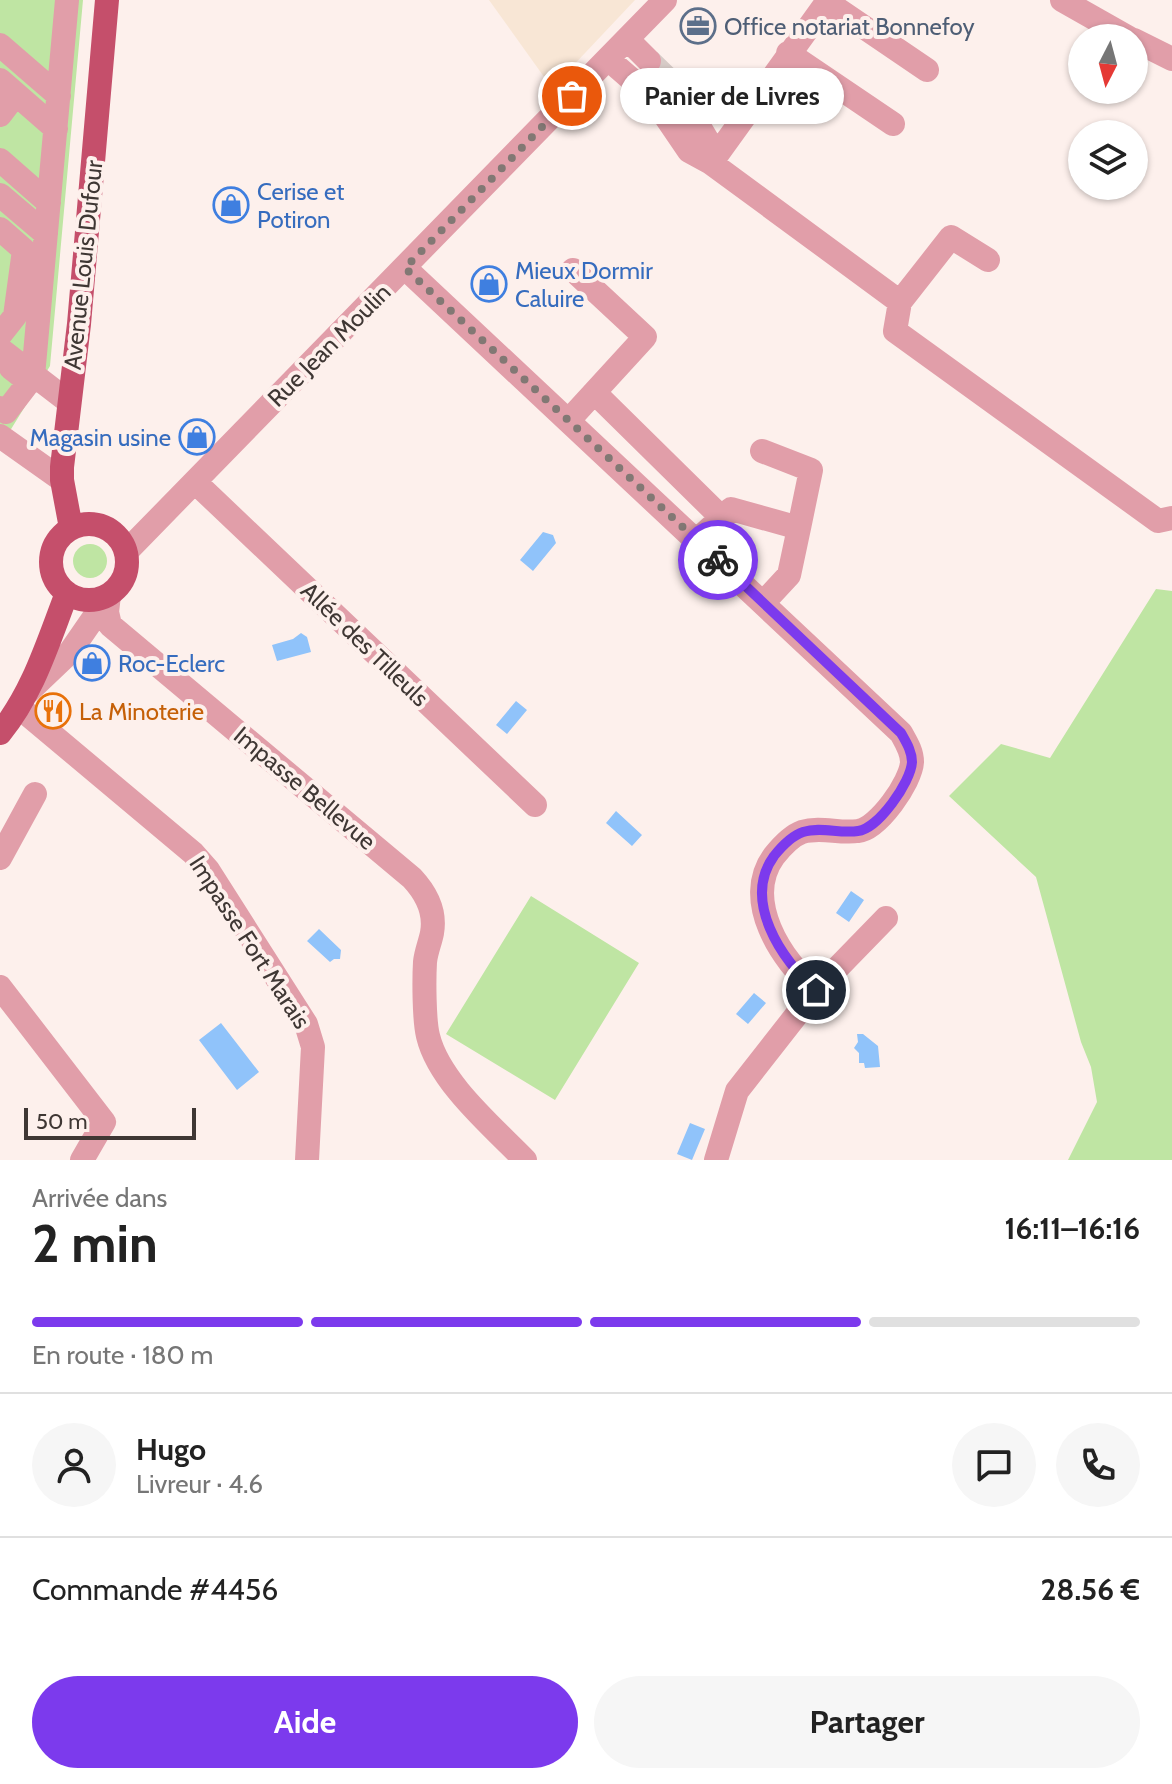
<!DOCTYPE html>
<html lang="fr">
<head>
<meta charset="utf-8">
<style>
  body { margin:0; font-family:Cabin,sans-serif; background:#f6f6f6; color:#222; height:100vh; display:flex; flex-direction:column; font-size:30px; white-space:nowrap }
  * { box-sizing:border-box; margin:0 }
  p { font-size:26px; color:#767676 }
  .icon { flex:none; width:44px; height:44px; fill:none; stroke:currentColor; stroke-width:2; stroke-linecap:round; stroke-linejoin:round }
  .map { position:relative; height:1160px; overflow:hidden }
  .sheet { display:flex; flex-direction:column; background:#fff; flex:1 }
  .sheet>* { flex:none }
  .needle { width:52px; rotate:186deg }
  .buttons { position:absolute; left:1068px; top:24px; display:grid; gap:16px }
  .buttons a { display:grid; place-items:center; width:80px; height:80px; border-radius:50%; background:#fff; box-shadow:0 2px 6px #0004; font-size:40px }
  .scale { position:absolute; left:24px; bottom:20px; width:172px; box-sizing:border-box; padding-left:8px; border:4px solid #3f3734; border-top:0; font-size:22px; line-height:28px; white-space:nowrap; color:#3f3734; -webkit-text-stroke:6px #fdf0ec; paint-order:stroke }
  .pin { position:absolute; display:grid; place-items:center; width:68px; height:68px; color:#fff; margin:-34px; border:4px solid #fff; border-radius:50%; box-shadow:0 2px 8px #0007 }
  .courier { position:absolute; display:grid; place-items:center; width:80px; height:80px; margin:-40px; border:6px solid #7c3aed; border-radius:50%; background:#fff; color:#222; box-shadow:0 2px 10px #0007 }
  .bubble { position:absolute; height:56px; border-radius:28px; background:#fff; box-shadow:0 2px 6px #0004; font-size:26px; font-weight:700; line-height:56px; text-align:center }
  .head em { font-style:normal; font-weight:700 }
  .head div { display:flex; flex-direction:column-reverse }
  .head { display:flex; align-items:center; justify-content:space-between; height:136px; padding:0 32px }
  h1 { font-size:52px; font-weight:700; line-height:60px }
  .bar { display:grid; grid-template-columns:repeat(4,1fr); gap:12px 8px; align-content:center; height:96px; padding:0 32px }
  .bar i { height:10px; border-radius:6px; background:#e0e0e0 }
  .bar .selected { background:#7c3aed }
  .bar p { grid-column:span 4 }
  .line { display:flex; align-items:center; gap:20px; padding:0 32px; border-top:2px solid #e0e0e0 }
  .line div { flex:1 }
  .round { display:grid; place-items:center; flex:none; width:84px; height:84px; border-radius:42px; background:#f6f6f6 }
  .button { display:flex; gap:16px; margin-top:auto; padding:16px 32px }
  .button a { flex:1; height:92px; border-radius:48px; background:#7c3aed; color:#fff; font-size:32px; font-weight:700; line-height:92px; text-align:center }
  .button a+a { background:#f6f6f6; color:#222 }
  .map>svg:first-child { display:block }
</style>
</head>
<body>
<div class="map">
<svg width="1172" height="1160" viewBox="0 0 1172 1160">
  <rect width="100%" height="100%" fill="#fdf0ec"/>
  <!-- education -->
  <path fill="#f8e6d5" d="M489,0H635L552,88Z"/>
  <!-- green -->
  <path fill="#bfe5a3" d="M0,0H83L50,366L0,447Z
    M73 561a17 17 0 1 1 34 0a17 17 0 1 1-34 0Z
    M1156,589L1172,591V1160H1068L1097,1102L1091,1067L1081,1042L1036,877L949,796L1001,744L1050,758Z
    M531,896L639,963L555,1100L446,1034Z"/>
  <!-- water -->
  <path fill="#90c3fa" d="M543,532L553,535L556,543L533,571L520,560Z
    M301,633L307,637L311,652L277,661L272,645L293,639Z
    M516,701L527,710L507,734L496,725Z
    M616,811L642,835L632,846L606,823Z
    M851,891L864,900L849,922L836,913Z
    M319,929L341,950L340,959H334L330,962L307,941Z
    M754,993L766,1003L748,1024L736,1014Z
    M221,1023L259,1072L237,1090L199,1040Z
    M857,1034H863L878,1046L880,1067L865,1068L864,1063H859V1053L854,1048L858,1042Z
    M690,1123L705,1129L692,1160L677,1154Z"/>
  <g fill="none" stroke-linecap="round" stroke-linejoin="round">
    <!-- minor-tunnel -->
    <path stroke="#d7cbc7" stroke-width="24" stroke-dasharray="24 12" stroke-linecap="butt" d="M649,61L675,86
      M631,79L657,104"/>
    <!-- minor -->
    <path stroke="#e19ea9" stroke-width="24" d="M1062,0L1129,38
      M627,39L649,61
      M1134,40L1172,59
      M0,45L59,96
      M788,53L893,124
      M608,59L631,79
      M0,80L56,129
      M675,86L709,143L711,163
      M657,104L689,151L711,163L900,302L895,331L1158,521L1172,518
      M0,115L16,94
      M0,160L49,203
      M711,163L827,2L927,70
      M0,195L46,234
      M0,229L24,250L15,316L0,335
      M405,268L901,733C906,742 912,751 912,762C911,782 878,829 858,831C839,834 821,826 802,832C791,836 782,846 774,856C742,900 781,960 816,990L737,1091L716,1160
      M900,302L951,237L988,260
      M0,349L69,402
      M33,376L67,0
      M595,393L722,518
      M0,408L6,412L29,382L11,368
      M569,420L645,337L573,270
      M0,436L62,480
      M762,451L811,470L799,528
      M195,482L535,805
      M697,540L731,509L799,528L789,575L763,603
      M126,552L665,0
      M109,595L107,612L110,625L412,878C426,893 436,911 432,933C430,943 426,952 425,962C424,979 424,1020 428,1036C439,1082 493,1127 525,1160
      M29,691L70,652L108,597
      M20,708L193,853L208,870L306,1024L313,1047L307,1160
      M0,858L35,794
      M0,987L104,1122L82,1160
      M816,990L886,918"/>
    <!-- major -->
    <path stroke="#c54f6b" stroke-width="24" d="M51 562a38 38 0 1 1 76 0a38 38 0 1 1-76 0Z
      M71,528L62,480V467L79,324L107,0
      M0,733C33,693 48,642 67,593"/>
  </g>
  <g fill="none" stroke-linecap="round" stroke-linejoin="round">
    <!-- done -->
    <path stroke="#827874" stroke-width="8" stroke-dasharray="0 14.4" d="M572,96L405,268L718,560"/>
    <!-- route -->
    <path stroke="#7c3aed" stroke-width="10" d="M718,560L901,733C906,742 912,751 912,762C911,782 878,829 858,831C839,834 821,826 803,832C791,836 782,846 774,856C742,900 781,960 816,990"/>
  </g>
  <!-- icons -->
  <defs>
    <symbol id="office-ring" viewBox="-11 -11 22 22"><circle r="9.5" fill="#fdf0ec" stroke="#5c6f8a" stroke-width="1.5"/><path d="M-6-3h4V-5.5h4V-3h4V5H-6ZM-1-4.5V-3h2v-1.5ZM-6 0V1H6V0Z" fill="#5c6f8a"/></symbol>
    <symbol id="shop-ring" viewBox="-11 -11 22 22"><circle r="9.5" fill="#fdf0ec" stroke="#3f7fe0" stroke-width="1.5"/><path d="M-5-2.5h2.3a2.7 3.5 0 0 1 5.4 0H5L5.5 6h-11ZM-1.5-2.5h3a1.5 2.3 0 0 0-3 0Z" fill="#3f7fe0"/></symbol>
    <symbol id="restaurant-ring" viewBox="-11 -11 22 22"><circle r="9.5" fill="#fdf0ec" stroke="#e8710a" stroke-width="1.5"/><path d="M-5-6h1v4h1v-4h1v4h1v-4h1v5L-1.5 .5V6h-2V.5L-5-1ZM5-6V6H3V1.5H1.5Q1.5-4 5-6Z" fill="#e8710a"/></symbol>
  </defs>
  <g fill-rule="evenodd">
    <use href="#office-ring" x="678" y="6" width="40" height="40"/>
    <use href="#shop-ring" x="211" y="185" width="40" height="40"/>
    <use href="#shop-ring" x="469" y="264" width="40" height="40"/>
    <use href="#shop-ring" x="177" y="417" width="40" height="40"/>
    <use href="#shop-ring" x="72" y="643" width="40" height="40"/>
    <use href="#restaurant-ring" x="33" y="691" width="40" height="40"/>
  </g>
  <g text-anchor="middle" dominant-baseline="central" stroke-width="8" stroke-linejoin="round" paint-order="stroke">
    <!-- service labels -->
    <g font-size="24" fill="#4e5e75" stroke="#fdf0ec" text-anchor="start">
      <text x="724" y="26">Office notariat Bonnefoy</text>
    </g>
    <!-- shop labels -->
    <g font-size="24" fill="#366cbe" stroke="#fdf0ec" text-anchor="start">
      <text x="257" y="191">Cerise et<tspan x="257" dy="28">Potiron</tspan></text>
      <text x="515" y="270">Mieux Dormir<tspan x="515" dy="28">Caluire</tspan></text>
      <text x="171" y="437" text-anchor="end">Magasin usine</text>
      <text x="118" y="663">Roc-Eclerc</text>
    </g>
    <!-- street labels -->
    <g font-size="24" fill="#3f3734" stroke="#fdf0ec">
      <text transform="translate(83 265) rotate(-84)">Avenue Louis Dufour</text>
      <text transform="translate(329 345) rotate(-45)">Rue Jean Moulin</text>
      <text transform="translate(365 644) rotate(44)">Allée des Tilleuls</text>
      <text transform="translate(305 788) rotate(40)">Impasse Bellevue</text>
      <text transform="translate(250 942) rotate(57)">Impasse Fort Marais</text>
    </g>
    <!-- food labels -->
    <g font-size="24" fill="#c56008" stroke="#fdf0ec" text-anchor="start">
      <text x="79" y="711">La Minoterie</text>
    </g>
  </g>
</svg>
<div class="buttons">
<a><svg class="needle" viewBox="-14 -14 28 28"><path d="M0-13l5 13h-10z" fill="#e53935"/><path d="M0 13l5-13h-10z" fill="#767676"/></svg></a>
<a><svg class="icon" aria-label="layers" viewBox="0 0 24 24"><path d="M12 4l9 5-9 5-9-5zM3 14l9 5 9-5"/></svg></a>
</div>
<div class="scale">50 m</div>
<div class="pin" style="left:572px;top:96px;background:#ea580c"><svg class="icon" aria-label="bag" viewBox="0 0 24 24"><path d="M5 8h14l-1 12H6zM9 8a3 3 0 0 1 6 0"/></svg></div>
<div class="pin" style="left:816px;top:990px;background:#1f2937"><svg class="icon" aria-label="home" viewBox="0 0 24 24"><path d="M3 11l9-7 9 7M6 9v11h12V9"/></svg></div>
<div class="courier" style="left:718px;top:560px"><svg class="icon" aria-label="bike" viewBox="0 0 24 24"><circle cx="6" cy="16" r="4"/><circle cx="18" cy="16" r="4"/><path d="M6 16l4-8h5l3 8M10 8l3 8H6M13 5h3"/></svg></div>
<div class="bubble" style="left:620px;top:68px;width:224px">Panier de Livres</div>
</div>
<section class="sheet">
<div class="head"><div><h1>2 min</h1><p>Arrivée dans</p></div><em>16:11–16:16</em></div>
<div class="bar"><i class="selected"></i><i class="selected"></i><i class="selected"></i><i></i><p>En route · 180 m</p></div>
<div class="line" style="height:144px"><a class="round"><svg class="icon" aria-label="person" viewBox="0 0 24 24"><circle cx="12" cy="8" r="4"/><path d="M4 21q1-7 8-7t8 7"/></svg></a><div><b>Hugo</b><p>Livreur · 4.6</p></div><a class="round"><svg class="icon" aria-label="chat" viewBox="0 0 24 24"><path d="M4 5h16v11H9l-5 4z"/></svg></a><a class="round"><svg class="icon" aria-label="phone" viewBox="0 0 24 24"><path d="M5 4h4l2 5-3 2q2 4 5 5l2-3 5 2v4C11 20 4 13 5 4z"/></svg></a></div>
<div class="line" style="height:104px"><div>Commande #4456</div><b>28.56 €</b></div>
<div class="button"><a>Aide</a><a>Partager</a></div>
</section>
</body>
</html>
